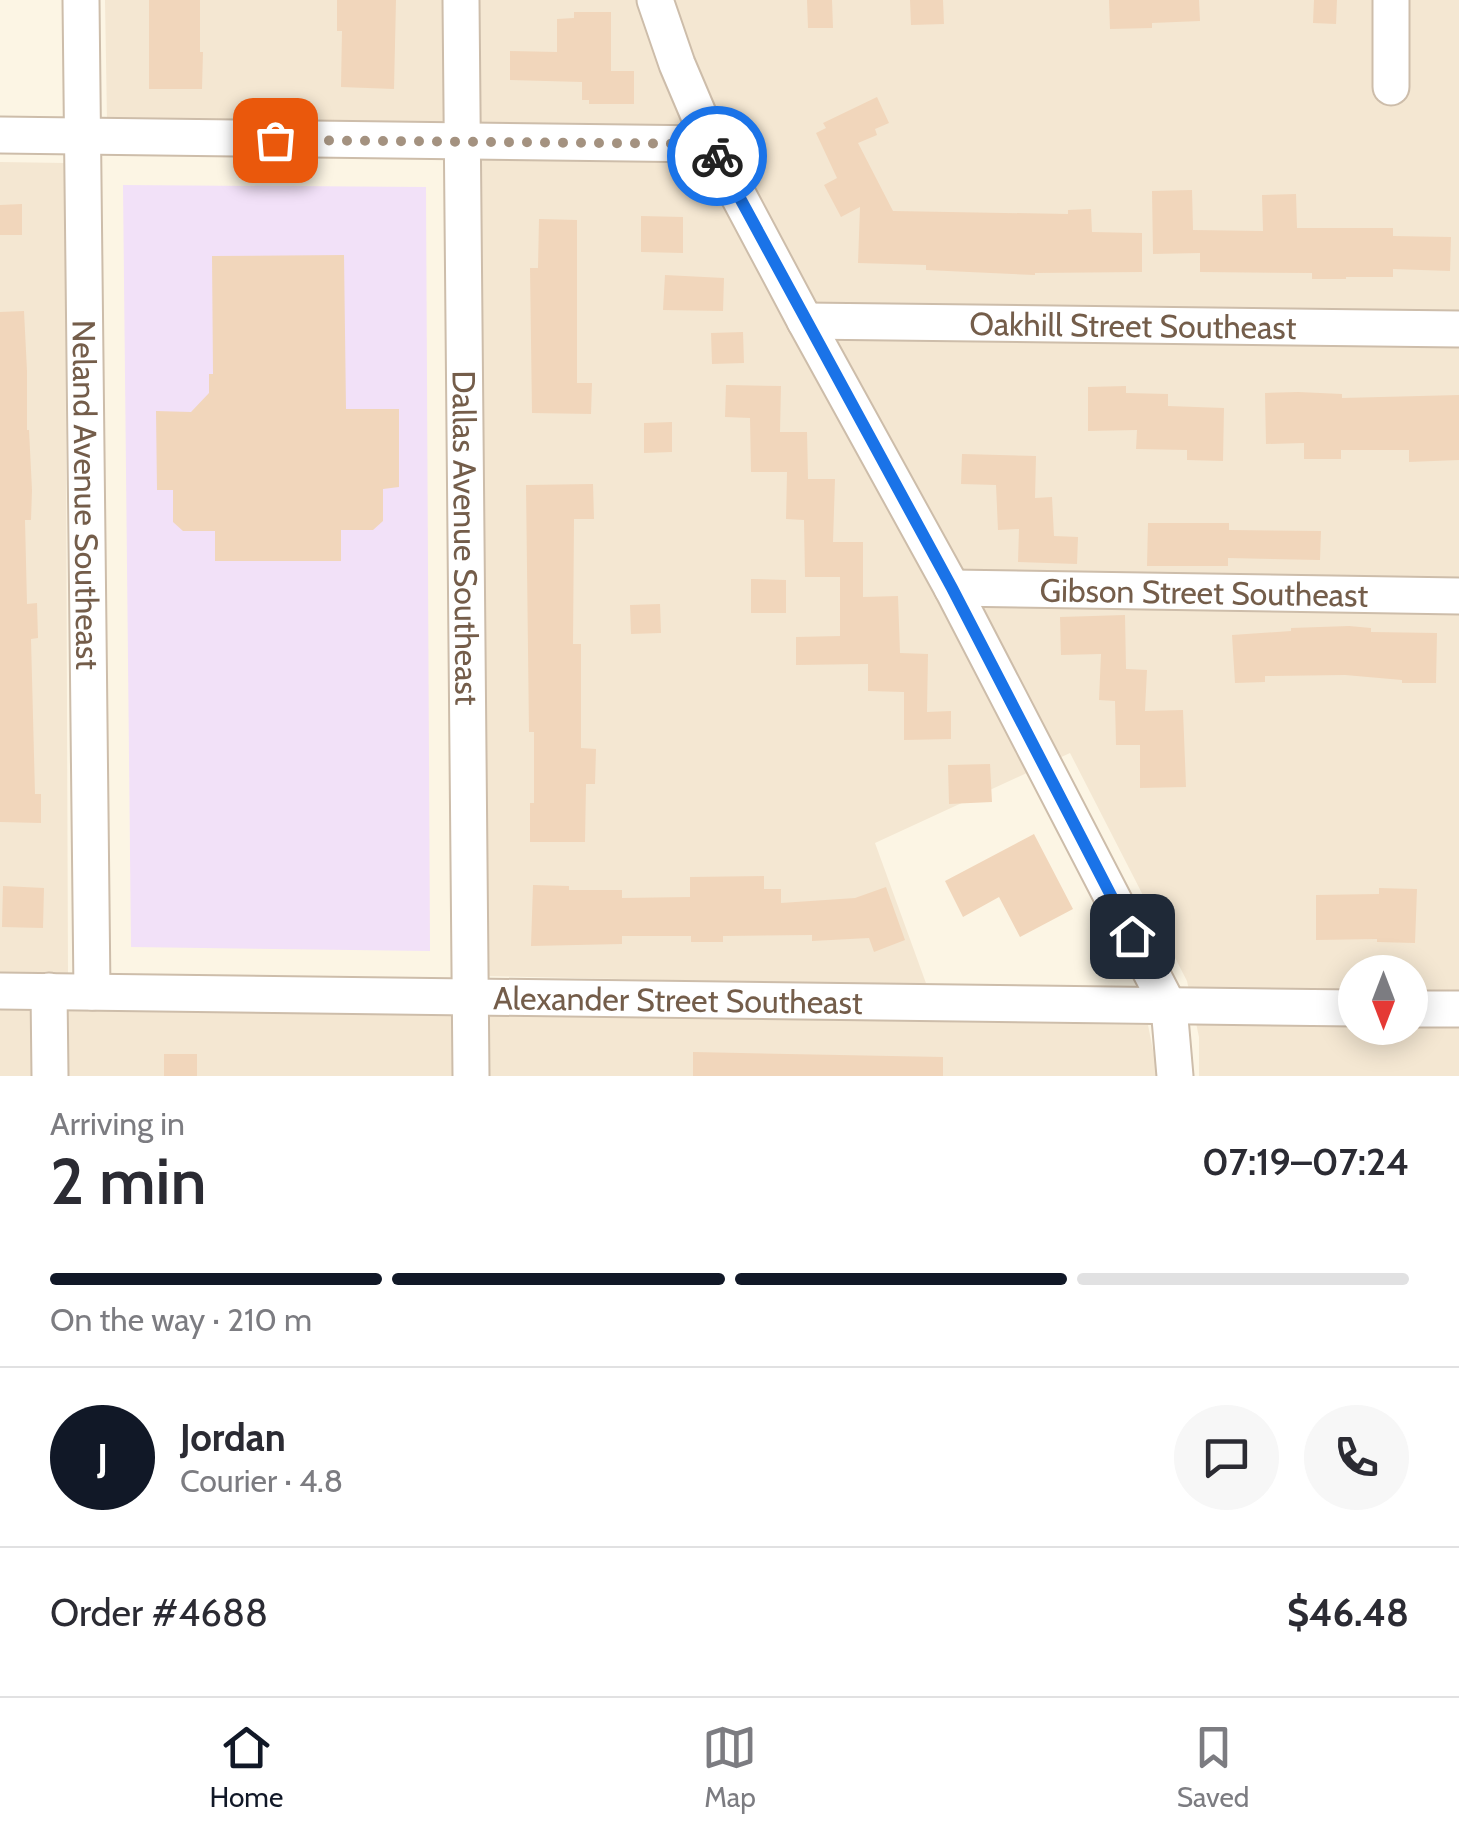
<!DOCTYPE html>
<html lang="en">
<head>
<meta charset="utf-8">
<style>
  body { margin:0; font-family:Cabin,sans-serif; background:#f7f7f7; color:#2b2b33; height:100vh; display:flex; flex-direction:column; font-size:38px; white-space:nowrap }
  * { box-sizing:border-box; margin:0 }
  p { font-size:32px; color:#7c7c81 }
  .icon { flex:none; width:55px; height:55px; fill:none; stroke:currentColor; stroke-width:2; stroke-linecap:round; stroke-linejoin:round }
  .map { position:relative; height:1076px; overflow:hidden }
  .panel { display:flex; flex-direction:column; background:#fff; flex:1 }
  .panel>* { flex:none }
  .needle { width:65px; rotate:180deg }
  .fabs { position:absolute; left:1338px; top:955px; display:grid; gap:20px }
  .fabs a { display:grid; place-items:center; width:90px; height:90px; border-radius:50%; background:#fff; box-shadow:0 5px 25px #0003; font-size:50px }
  .pin { position:absolute; display:grid; place-items:center; width:85px; height:85px; color:#fff; margin:-42px; border-radius:20px; box-shadow:0 5px 15px #0006 }
  .courier { position:absolute; display:grid; place-items:center; width:100px; height:100px; margin:-50px; border:8px solid #1a73e8; border-radius:50%; background:#fff; color:#222; box-shadow:0 2px 12px #0007 }
  .summary em { font-style:normal; font-weight:600 }
  .summary div { display:flex; flex-direction:column-reverse }
  .summary { display:flex; align-items:center; justify-content:space-between; height:170px; padding:0 50px }
  h1 { font-size:65px; font-weight:600; line-height:75px }
  .bar { display:grid; grid-template-columns:repeat(4,1fr); gap:15px 10px; align-content:center; height:120px; padding:0 50px }
  .bar i { height:12px; border-radius:8px; background:#e1e1e2 }
  .bar .on { background:#111827 }
  .bar p { grid-column:span 4 }
  .line { display:flex; align-items:center; gap:25px; padding:0 50px; border-top:2px solid #e1e1e2 }
  .line div { flex:1 }
  .round { display:grid; place-items:center; flex:none; width:105px; height:105px; border-radius:52px; background:#f7f7f7 }
  .tab-bar { display:flex; justify-content:space-around; align-items:center; height:140px; border-top:2px solid #e1e1e2; background:#fff; font-size:28px; color:#7c7c81 }
  .tab-bar a { display:grid; justify-items:center; gap:5px }
  .tab-bar .on { color:#111827 }
  .map>svg:first-child { display:block }
</style>
</head>
<body>
<div class="map">
<svg width="1459" height="1076" viewBox="0 0 1459 1076">
  <rect width="100%" height="100%" fill="#fcf5e4"/>
  <!-- residential -->
  <path fill="#f4e7d2" fill-rule="evenodd" d="M105,0H444V125L107,121Z
    M472,0H1459V1076H1199V1037L1187,981L1070,753L875,843L927,986L483,976ZM1355,972H1410V1028H1355Z
    M0,162L65,163L68,975L0,974Z
    M0,1008L1148,1025L1158,1076H0Z"/>
  <!-- education -->
  <path fill="#f2e1f8" d="M123,185L426,187L430,951L131,947Z"/>
  <!-- building -->
  <path fill="#f1d6bb" d="M149,0H200V52H203L202,89H149Z
    M337,0H396L394,89L341,87L342,31H337Z
    M807,0H832L833,28H808Z
    M910,0H943L944,24L911,25Z
    M1109,0H1199L1200,21L1152,23V28L1110,29Z
    M1314,0H1337L1336,24L1313,23Z
    M574,12H611V71H634V104H589V100H582V82L510,80V51L557,52V19L574,18Z
    M877,97L889,123L875,129L877,135L858,143L893,211L1068,214V210L1091,209L1092,232L1142,233V272L1035,273V275L926,270V265L858,263L860,207L841,217L824,185L837,178L816,133L826,128L823,123Z
    M1192,190L1193,230L1263,231L1262,195L1296,194L1297,228H1393V236L1451,237L1450,271L1393,269V277H1346V279H1312V273L1200,272V253L1153,254L1152,191Z
    M22,204V235H0V205Z
    M641,216L683,217V253L641,252Z
    M539,219L577,220V383H592L591,414L532,413L530,268H538Z
    M344,255L346,409H399V487L383,489V521L373,530H341V561H215V531H183L173,522V490H157L156,411L191,412L209,393V374H213L212,256Z
    M665,275L724,278L723,311L663,310Z
    M24,311L27,371V430H29L32,490L31,520H25L27,604L37,603L38,638L31,639L35,794H41V823L0,822V312Z
    M743,332L744,363L712,364L711,333Z
    M726,385L781,386L780,432H807L808,479H835L833,542H863V597L898,596L900,653L928,654L927,712L951,711V739L904,740V692L868,691V664L796,665V637L840,636V577H805L804,520L786,519L787,472H751L750,418L725,417Z
    M1126,386V393L1168,394V406L1224,408L1223,461L1187,460V450L1136,449L1137,430L1088,431V387Z
    M1298,392L1342,394V398L1459,395V460L1409,462V450H1341V459H1304V443L1266,444L1265,393Z
    M672,422V452L644,453V423Z
    M962,454L1036,456L1035,498L1052,497L1054,536L1078,537L1077,564L1018,562L1019,529L998,530L996,485L961,484Z
    M593,484L594,519H574L573,644H581V748L596,749L595,784H586L585,842H530V803H534V732H529L526,485Z
    M1148,523H1229V530L1321,531L1320,560L1228,558V566H1147Z
    M751,579L786,580V613H751Z
    M660,604L661,633L631,634L630,605Z
    M1125,615L1126,669L1147,670L1145,711L1183,710L1186,787L1140,788V745H1116L1115,701L1099,700L1101,654L1061,655L1060,617Z
    M1349,626L1371,628V632L1437,633L1436,683H1402V680L1345,675L1265,676V682L1235,683L1232,635L1291,631V628Z
    M990,764L992,802L949,804L948,765Z
    M1034,834L1073,909L1020,937L999,897L963,917L945,881Z
    M764,876V889H781V903L855,898L886,887L905,940L874,952L869,938L812,941V935L723,936V942H691V936H622V944L531,946L533,885L569,886V890H622V898L690,897V877Z
    M3,886L44,888L43,928L2,927Z
    M1379,888L1417,889L1415,943L1377,942V939L1316,940V895L1379,894Z
    M693,1052L943,1057V1076H693Z
    M164,1054H197V1076H164Z"/>
  <g fill="none" stroke-linecap="round" stroke-linejoin="round">
    <defs>
      <g id="minor">
        <path id="s1" d="M81,0L92,992"/>
        <path id="s2" d="M461,0L471,1076"/>
        <path d="M655,0L677,64L711,144L805,321L952,588L1169,1007L1175,1076"/>
        <path d="M1391,87V0"/>
        <path d="M0,135L711,144"/>
        <path id="s3" d="M805,321L1459,329"/>
        <path id="s4" d="M952,588L1459,596"/>
        <path id="s5" d="M0,991L1355,1008"/>
        <path d="M49,991L50,1076"/>
        <path d="M1410,1009H1459"/>
      </g>
    </defs>
    <!-- minor casing -->
    <use href="#minor" stroke="#cdbdaa" stroke-width="39"/>
    <!-- minor -->
    <use href="#minor" stroke="#fff" stroke-width="35"/>
  </g>
  <g fill="none" stroke-linecap="round" stroke-linejoin="round">
    <!-- done -->
    <path stroke="#a49280" stroke-width="10" stroke-dasharray="0 18" d="M275,140L710,144L717,156"/>
    <!-- route -->
    <path stroke="#1a73e8" stroke-width="12" d="M717,156L952,588L1132,936"/>
  </g>
  <g text-anchor="middle" dominant-baseline="central" stroke-width="9" stroke-linejoin="round" paint-order="stroke">
    <!-- street labels -->
    <g font-size="32" fill="#745d4a" stroke="#fff9ea">
      <text stroke="none"><textPath href="#s3" startOffset="328">Oakhill Street Southeast</textPath></text>
      <text stroke="none"><textPath href="#s1" startOffset="495">Neland Avenue Southeast</textPath></text>
      <text stroke="none"><textPath href="#s2" startOffset="538">Dallas Avenue Southeast</textPath></text>
      <text stroke="none"><textPath href="#s4" startOffset="252">Gibson Street Southeast</textPath></text>
      <text stroke="none"><textPath href="#s5" startOffset="678">Alexander Street Southeast</textPath></text>
    </g>
  </g>
</svg>
<div class="fabs">
<a><svg class="needle" viewBox="-14 -14 28 28"><path d="M0-13l5 13h-10z" fill="#e53935"/><path d="M0 13l5-13h-10z" fill="#7c7c81"/></svg></a>
</div>
<div class="pin" style="left:275px;top:140px;background:#ea580c"><svg class="icon" aria-label="bag" viewBox="0 0 24 24"><path d="M5 8h14l-1 12H6zM9 8a3 3 0 0 1 6 0"/></svg></div>
<div class="pin" style="left:1132px;top:936px;background:#1f2937"><svg class="icon" aria-label="home" viewBox="0 0 24 24"><path d="M3 11l9-7 9 7M6 9v11h12V9"/></svg></div>
<div class="courier" style="left:717px;top:156px"><svg class="icon" aria-label="bike" viewBox="0 0 24 24"><circle cx="6" cy="16" r="4"/><circle cx="18" cy="16" r="4"/><path d="M6 16l4-8h5l3 8M10 8l3 8H6M13 5h3"/></svg></div>
</div>
<section class="panel">
<div class="summary"><div><h1>2 min</h1><p>Arriving in</p></div><em>07:19–07:24</em></div>
<div class="bar"><i class="on"></i><i class="on"></i><i class="on"></i><i></i><p>On the way · 210 m</p></div>
<div class="line" style="height:180px"><b class="round" style="background:#111827;color:#fff">J</b><div><b>Jordan</b><p>Courier · 4.8</p></div><a class="round"><svg class="icon" aria-label="chat" viewBox="0 0 24 24"><path d="M4 5h16v11H9l-5 4z"/></svg></a><a class="round"><svg class="icon" aria-label="phone" viewBox="0 0 24 24"><path d="M5 4h4l2 5-3 2q2 4 5 5l2-3 5 2v4C11 20 4 13 5 4z"/></svg></a></div>
<div class="line" style="height:130px"><div>Order #4688</div><b>$46.48</b></div>
</section>
<nav class="tab-bar">
<a class="on"><svg class="icon" aria-label="home" viewBox="0 0 24 24"><path d="M3 11l9-7 9 7M6 9v11h12V9"/></svg>Home</a>
<a><svg class="icon" aria-label="map" viewBox="0 0 24 24"><path d="M3 6l6-2 6 2 6-2v14l-6 2-6-2-6 2zM9 4v14M15 6v14"/></svg>Map</a>
<a><svg class="icon" aria-label="saved" viewBox="0 0 24 24"><path d="M7 4h10v16l-5-4-5 4z"/></svg>Saved</a>
</nav>
</body>
</html>
